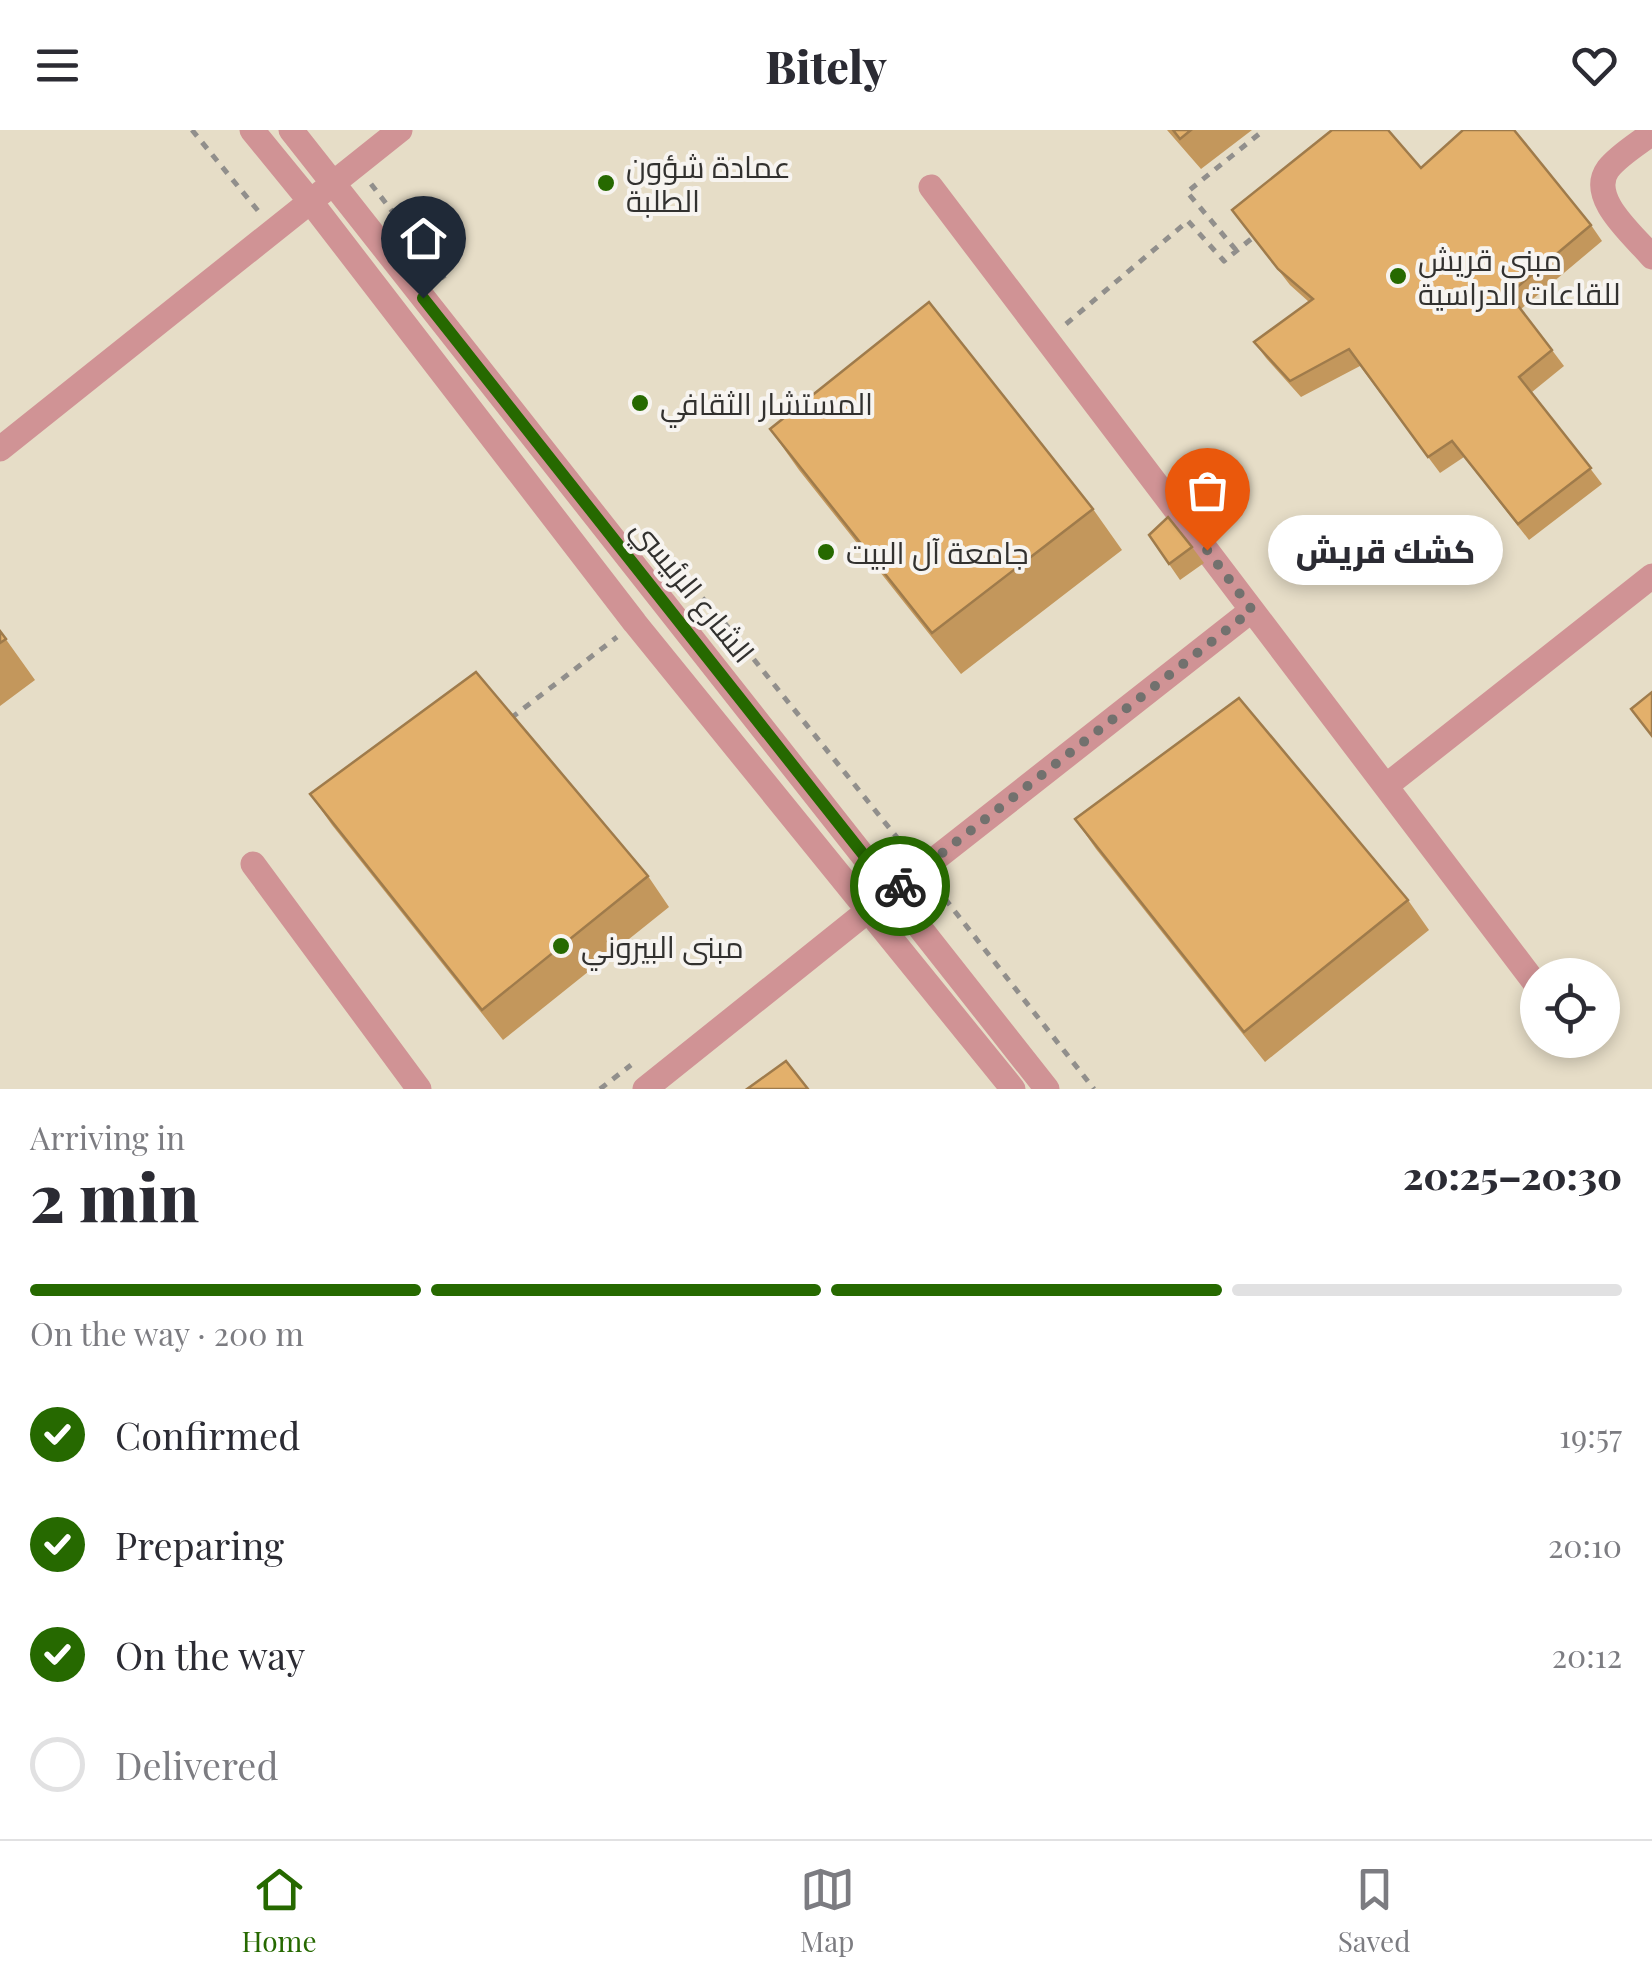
<!DOCTYPE html>
<html lang="en">
<head>
<meta charset="utf-8">
<style>
  body { margin:0; font-family:"Playfair Display",Cairo,serif; background:#f2f2f3; color:#2b2b33; height:100vh; display:flex; flex-direction:column; font-size:38px; white-space:nowrap }
  * { box-sizing:border-box; margin:0 }
  p { font-size:32px; color:#7c7c81 }
  .icon { flex:none; width:55px; height:55px; fill:none; stroke:currentColor; stroke-width:2; stroke-linecap:round; stroke-linejoin:round }
  .map { position:relative; height:959px; overflow:hidden }
  .details { display:flex; flex-direction:column; background:#fff; flex:1 }
  .details>* { flex:none }
  .controls { position:absolute; left:1520px; top:828px; display:grid; gap:20px }
  .controls a { display:grid; place-items:center; width:100px; height:100px; border-radius:50%; background:#fff; box-shadow:0 5px 15px #0003; font-size:50px }
  .pin { position:absolute; display:grid; place-items:center; width:85px; height:85px; color:#fff; margin:-102px -42px; border-radius:50% 50% 50% 0; rotate:-45deg; box-shadow:0 0 10px #0007 }
  .pin .icon { rotate:45deg }
  .courier { position:absolute; display:grid; place-items:center; width:100px; height:100px; margin:-50px; border:8px solid #266900; border-radius:50%; background:#fff; color:#222; box-shadow:0 2px 12px #0007 }
  .bubble { position:absolute; height:70px; border-radius:35px; background:#fff; box-shadow:0 5px 15px #0003; font-size:32px; font-weight:800; line-height:70px; text-align:center }
  .summary em { font-style:normal; font-weight:800 }
  .summary div { display:flex; flex-direction:column-reverse }
  .summary { display:flex; align-items:center; justify-content:space-between; height:170px; padding:0 30px }
  h1 { font-size:65px; font-weight:800; line-height:75px }
  .bar { display:grid; grid-template-columns:repeat(4,1fr); gap:15px 10px; align-content:center; height:120px; padding:0 30px }
  .bar i { height:12px; border-radius:8px; background:#e1e1e2 }
  .bar .selected { background:#266900 }
  .bar p { grid-column:span 4 }
  ol { padding:0 30px; list-style:none }
  li { display:flex; align-items:center; gap:30px; height:110px }
  li p { margin-inline-start:auto }
  li .icon { padding:10px; border-radius:50%; background:#266900; color:#fff; stroke-width:4 }
  li:last-child { color:#7c7c81 }
  li i { width:55px; height:55px; border:5px solid #e1e1e2; border-radius:50% }
  header { display:flex; justify-content:space-between; align-items:center; height:130px; padding:0 30px; background:#fff; font-size:45px; font-weight:800 }
  .tab-bar { display:flex; justify-content:space-around; align-items:center; height:140px; border-top:2px solid #e1e1e2; background:#fff; font-size:28px; color:#7c7c81 }
  .tab-bar a { display:grid; justify-items:center; gap:5px }
  .tab-bar .selected { color:#266900 }
  .map>svg:first-child { display:block }
</style>
</head>
<body>
<header><svg class="icon" aria-label="menu" viewBox="0 0 24 24"><path d="M4 6h16M4 12h16M4 18h16"/></svg>Bitely<svg class="icon" aria-label="heart" viewBox="0 0 24 24"><path d="M12 20l-8-8c-3-5 5-10 8-4 3-6 11-1 8 4z"/></svg></header>
<div class="map">
<svg width="1652" height="959" viewBox="0 0 1652 959">
  <rect width="100%" height="100%" fill="#eae7e3"/>
  <!-- education -->
  <path fill="#e6ddc7" fill-rule="evenodd" d="M0,0H1652V959H0ZM1538,845H1602V910H1538Z"/>
  <g fill="none" stroke-linecap="round" stroke-linejoin="round">
    <!-- path -->
    <path stroke="#918f8c" stroke-width="5" stroke-dasharray="8 8" stroke-linecap="butt" d="M192,0L259,82
      M371,54L447,152
      M1236,120L1187,62L1264,0
      M1066,194L1188,91L1224,131L1256,105
      M659,421L719,486L907,720
      M511,588L617,507
      M935,756L1094,959
      M600,959L631,935"/>
    <!-- minor -->
    <path stroke="#d09395" stroke-width="25" d="M252,0L310,71L635,493L1013,959
      M291,0L1047,959
      M1652,3C1638,14 1619,25 1608,39C1587,68 1635,106 1652,127
      M931,57L1538,857
      M0,319L400,0
      M1386,656L1652,446
      M253,734L419,959
      M893,762L1252,480
      M645,959L870,779"/>
  </g>
  <!-- wall -->
  <path fill="#c3975c" d="M1167,0H1252L1201,39Z
    M1421,38L1591,95L1602,111L1521,179L1564,236L1532,262L1602,354L1529,410L1464,327L1440,343L1360,236L1301,267L1266,228L1254,212L1309,172L1290,155L1232,80Z
    M770,299L1093,379L1122,420L961,544L799,340Z
    M1149,405L1192,417L1204,433L1180,450Z
    M0,501L35,550L0,576Z
    M310,664L648,746L669,777L503,910L332,695Z
    M1075,689L1408,770L1429,800L1265,932L1096,719Z"/>
  <!-- building -->
  <path fill="#e3b06b" stroke="#9f7b4b" stroke-width="2.5" d="M1173,0H1191L1180,9Z
    M1332,0H1388L1421,38L1463,0H1514L1591,95L1509,164L1552,220L1519,247L1591,338L1518,394L1452,311L1428,327L1349,219L1290,251L1254,212L1313,169L1278,139L1232,80Z
    M929,172L1093,379L932,503L770,299Z
    M1168,387L1192,417L1169,434L1149,405Z
    M0,501L6,509L0,513Z
    M476,542L648,746L482,880L310,664Z
    M1652,562V606L1631,579Z
    M1239,568L1408,770L1244,902L1075,689Z
    M786,931L808,959H747Z"/>
  <g fill="none" stroke-linecap="round" stroke-linejoin="round">
    <!-- done -->
    <path stroke="#72716e" stroke-width="10" stroke-dasharray="0 18" d="M900,756L1252,480L1207,420"/>
    <!-- route -->
    <path stroke="#266900" stroke-width="12" d="M423,168L893,762L900,756"/>
  </g>
  <!-- markers -->
  <g fill="#266900" stroke="#f7f4f0" stroke-width="4">
    <circle cx="606" cy="53" r="10"/>
    <circle cx="1398" cy="146" r="10"/>
    <circle cx="640" cy="273" r="10"/>
    <circle cx="826" cy="422" r="10"/>
    <circle cx="561" cy="816" r="10"/>
  </g>
  <g text-anchor="middle" dominant-baseline="central" stroke-width="8" stroke-linejoin="round" paint-order="stroke">
    <!-- poi labels -->
    <g font-size="30" fill="#32312f" stroke="#f7f4f0" text-anchor="start">
      <text x="626" y="36">عمادة شؤون<tspan x="626" dy="34">الطلبة</tspan></text>
      <text x="1418" y="129">مبنى قريش<tspan x="1418" dy="34">للقاعات الدراسية</tspan></text>
      <text x="660" y="273">المستشار الثقافي</text>
      <text x="846" y="422">جامعة آل البيت</text>
      <text x="581" y="816">مبنى البيروني</text>
    </g>
    <!-- street labels -->
    <g font-size="30" fill="#32312f" stroke="#f7f4f0">
      <text transform="translate(694 460) rotate(51)">الشارع الرئيسي</text>
    </g>
  </g>
</svg>
<div class="controls">
<a><svg class="icon" aria-label="locate" viewBox="0 0 24 24"><circle cx="12" cy="12" r="6"/><path d="M12 2v4M12 18v4M2 12h4M18 12h4"/></svg></a>
</div>
<div class="pin" style="left:1207px;top:420px;background:#ea580c"><svg class="icon" aria-label="bag" viewBox="0 0 24 24"><path d="M5 8h14l-1 12H6zM9 8a3 3 0 0 1 6 0"/></svg></div>
<div class="pin" style="left:423px;top:168px;background:#1f2937"><svg class="icon" aria-label="home" viewBox="0 0 24 24"><path d="M3 11l9-7 9 7M6 9v11h12V9"/></svg></div>
<div class="courier" style="left:900px;top:756px"><svg class="icon" aria-label="bike" viewBox="0 0 24 24"><circle cx="6" cy="16" r="4"/><circle cx="18" cy="16" r="4"/><path d="M6 16l4-8h5l3 8M10 8l3 8H6M13 5h3"/></svg></div>
<div class="bubble" style="left:1268px;top:385px;width:235px">كشك قريش</div>
</div>
<section class="details">
<div class="summary"><div><h1>2 min</h1><p>Arriving in</p></div><em>20:25–20:30</em></div>
<div class="bar"><i class="selected"></i><i class="selected"></i><i class="selected"></i><i></i><p>On the way · 200 m</p></div>
<ol>
<li><svg class="icon" aria-label="check" viewBox="0 0 24 24"><path d="M5 12l5 5 9-10"/></svg>Confirmed<p>19:57</p></li>
<li><svg class="icon" aria-label="check" viewBox="0 0 24 24"><path d="M5 12l5 5 9-10"/></svg>Preparing<p>20:10</p></li>
<li><svg class="icon" aria-label="check" viewBox="0 0 24 24"><path d="M5 12l5 5 9-10"/></svg>On the way<p>20:12</p></li>
<li><i></i>Delivered</li>
</ol>
</section>
<nav class="tab-bar">
<a class="selected"><svg class="icon" aria-label="home" viewBox="0 0 24 24"><path d="M3 11l9-7 9 7M6 9v11h12V9"/></svg>Home</a>
<a><svg class="icon" aria-label="map" viewBox="0 0 24 24"><path d="M3 6l6-2 6 2 6-2v14l-6 2-6-2-6 2zM9 4v14M15 6v14"/></svg>Map</a>
<a><svg class="icon" aria-label="saved" viewBox="0 0 24 24"><path d="M7 4h10v16l-5-4-5 4z"/></svg>Saved</a>
</nav>
</body>
</html>
